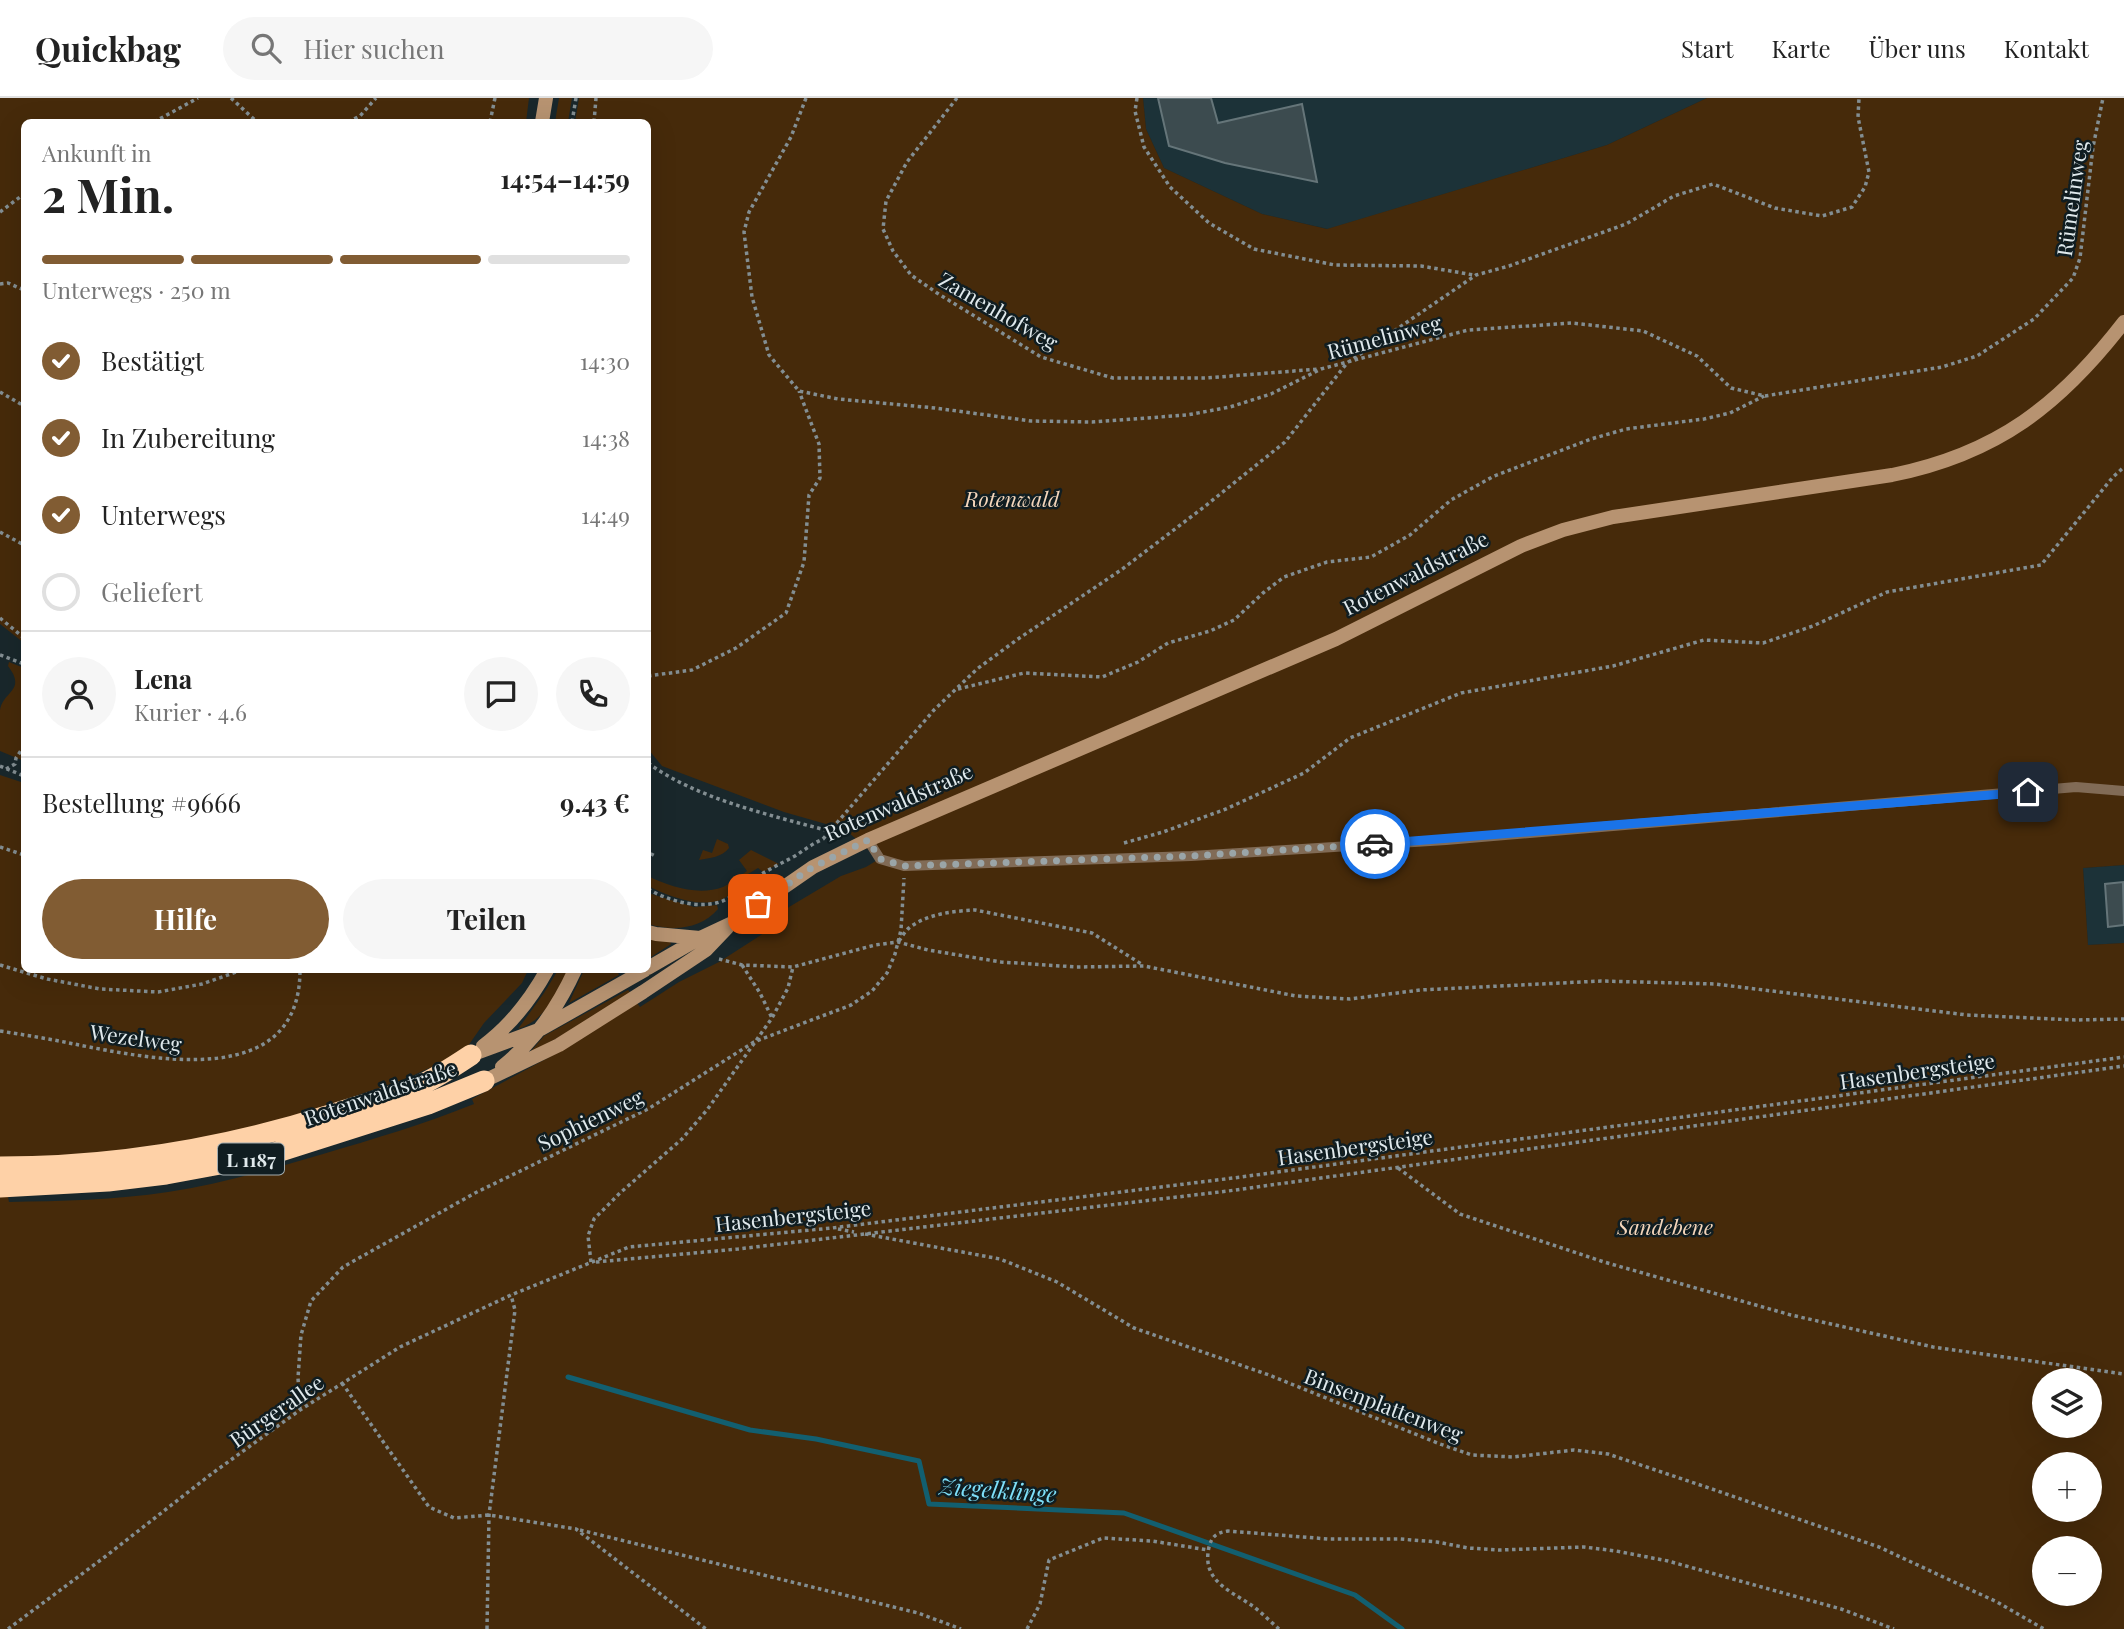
<!DOCTYPE html>
<html lang="de">
<head>
<meta charset="utf-8">
<style>
  body { margin:0; font-family:"Playfair Display",serif; background:#f6f6f6; color:#222; height:100vh; display:flex; flex-direction:column; font-size:26px; white-space:nowrap }
  * { box-sizing:border-box; margin:0 }
  p { font-size:23px; color:#767676 }
  .icon { flex:none; width:38px; height:38px; fill:none; stroke:currentColor; stroke-width:2; stroke-linecap:round; stroke-linejoin:round }
  .map { position:relative; flex:1; overflow:hidden }
  .drawer { position:absolute; left:21px; top:21px; width:630px; height:854px; display:flex; flex-direction:column; background:#fff; border-radius:10px; box-shadow:0 7px 28px #0002 }
  .drawer>* { flex:none }
  .tools { position:absolute; left:2032px; top:1270px; display:grid; gap:14px }
  .tools a { display:grid; place-items:center; width:70px; height:70px; border-radius:50%; background:#fff; box-shadow:0 7px 28px #0002; font-size:35px }
  .pin { position:absolute; display:grid; place-items:center; width:60px; height:60px; color:#fff; margin:-30px; border-radius:14px; box-shadow:0 4px 10px #0006 }
  .courier { position:absolute; display:grid; place-items:center; width:70px; height:70px; margin:-35px; border:5px solid #1a73e8; border-radius:50%; background:#fff; color:#222; box-shadow:0 2px 9px #0007 }
  .overview em { font-style:normal; font-weight:700 }
  .overview div { display:flex; flex-direction:column-reverse }
  .overview { display:flex; align-items:center; justify-content:space-between; height:119px; padding:0 21px }
  h1 { font-size:46px; font-weight:700; line-height:52px }
  .bar { display:grid; grid-template-columns:repeat(4,1fr); gap:10px 7px; align-content:center; height:84px; padding:0 21px }
  .bar i { height:9px; border-radius:5px; background:#e0e0e0 }
  .bar .on { background:#815c33 }
  .bar p { grid-column:span 4 }
  .line { display:flex; align-items:center; gap:18px; padding:0 21px; border-top:2px solid #e0e0e0 }
  .line div { flex:1 }
  .round { display:grid; place-items:center; flex:none; width:74px; height:74px; border-radius:37px; background:#f6f6f6 }
  ol { padding:0 21px; list-style:none }
  li { display:flex; align-items:center; gap:21px; height:77px }
  li p { margin-inline-start:auto }
  li .icon { padding:7px; border-radius:50%; background:#815c33; color:#fff; stroke-width:4 }
  li:last-child { color:#767676 }
  li i { width:38px; height:38px; border:4px solid #e0e0e0; border-radius:50% }
  .cta { display:flex; gap:14px; margin-top:auto; padding:14px 21px }
  .cta a { flex:1; height:80px; border-radius:42px; background:#815c33; color:#fff; font-size:28px; font-weight:700; line-height:80px; text-align:center }
  .cta a+a { background:#f6f6f6; color:#222 }
  header { display:flex; align-items:center; gap:42px; box-sizing:border-box; height:98px; padding:0 35px; background:#fff; border-bottom:2px solid #e0e0e0 }
  header strong { font-size:33px }
  nav { display:flex; gap:38px; margin-inline-start:auto; font-size:24px }
  .search { width:490px; height:63px; background:#f6f6f6; display:flex; align-items:center; gap:18px; box-sizing:border-box; padding:0 24px; border-radius:38px; color:#767676; font-size:26px }
  .map>svg:first-child { display:block }
</style>
</head>
<body>
<header>
<strong>Quickbag</strong>
<div class="search"><svg class="icon" aria-label="search" viewBox="0 0 24 24"><circle cx="10" cy="10" r="6"/><path d="M15 15l6 6"/></svg>Hier suchen</div>
<nav><a>Start</a><a>Karte</a><a>Über uns</a><a>Kontakt</a></nav>
</header>
<div class="map">
<svg width="2124" height="1531" viewBox="0 0 2124 1531">
  <rect width="100%" height="100%" fill="#19272b"/>
  <!-- built -->
  <path fill="#1c3238" d="M1143,0H1707L1607,47L1328,131L1262,116L1164,70L1146,31Z
    M2124,767V845L2088,847L2083,770Z"/>
  <!-- green -->
  <path fill="#462a0a" fill-rule="evenodd" d="M0,0H529L526,24H24V545L0,526Z
    M559,0H572L568,24H555Z
    M579,0H1143L1146,31L1164,70L1262,116L1327,131L1607,47L1707,0H2124V767L2083,770L2088,847L2124,845V1531H0V1099H8L9,1104C61,1103 115,1102 168,1094C221,1086 272,1071 323,1056C374,1041 424,1026 474,1006L472,1001L570,948L637,905L640,909L679,884L719,864L761,837L789,809L841,778L866,769L879,761L840,727L826,726L784,714L662,668L648,651V24H575ZM2044,1283H2090V1328H2044ZM2044,1367H2090V1412H2044ZM2044,1451H2090V1496H2044Z
    M9,564L24,570V663L0,653C0,640 0,625 0,612C3,593 27,593 8,568Z
    M0,677L24,685V872H528L522,885L484,925L468,948L447,962L403,982L274,1025L219,1038L108,1054L37,1059H0Z
    M717,741L728,746L729,750C722,759 710,760 699,762L703,752L712,755Z
    M751,752L779,766L763,774L758,770L738,782L741,788C735,792 729,798 723,801C700,811 668,798 648,788V778C670,789 699,798 723,789C732,785 740,778 747,773L739,762Z
    M648,795L694,809L717,807L718,811C700,832 673,833 648,826Z
    M648,839L670,844L671,846L648,861Z
    M558,872H569C554,897 547,921 518,931L544,895Z
    M584,872H617L619,877L569,905Z
    M628,892L631,895L608,912L532,954L531,953L544,938Z"/>
  <g fill="none" stroke-linecap="round" stroke-linejoin="round">
    <!-- stream -->
    <path stroke="#125f70" stroke-width="5" d="M568,1279L750,1332L816,1341L919,1363L929,1406L1124,1415L1355,1497L1402,1531"/>
  </g>
  <!-- building -->
  <path fill="#3c4b4f" stroke="#657579" stroke-width="2" d="M1158,0H1211L1218,25L1302,6L1317,84L1225,65L1169,48Z
    M2123,784L2124,827L2108,829L2105,786Z"/>
  <g fill="none" stroke-linecap="round" stroke-linejoin="round">
    <!-- path -->
    <path stroke="#838e92" stroke-width="3.5" stroke-dasharray="3.5 3.5" stroke-linecap="butt" d="M231,0L257,24
      M806,0L791,39L749,114L744,134L752,199L769,257L799,293L838,301L935,310L1031,323L1092,324L1187,317L1230,309L1271,296L1321,271L1468,232L1572,225L1643,233L1697,258L1731,290L1765,298L1942,269L1977,258L2034,221L2073,180L2080,160L2093,49L2103,0
      M957,0L907,64L886,103L883,131L893,153L911,177L937,195L1041,259L1113,280H1206L1319,271
      M1137,0L1135,13L1144,49L1170,89L1209,125L1254,151L1335,167L1421,168L1474,177
      M154,24L198,0
      M348,24L360,18L376,0
      M490,24L495,0
      M572,24L576,0
      M594,24L596,0
      M0,114L24,96
      M0,186L8,185L24,192
      M0,294L24,308
      M0,434L24,447
      M0,520L24,540
      M0,557L24,566
      M648,578L692,572L736,550L786,515L804,464L809,397L820,380L819,346L799,293
      M958,591L1024,575L1102,579L1138,564L1168,545L1210,533L1234,522L1263,495L1284,479L1327,464L1371,459L1410,437L1451,402L1494,378L1591,341L1626,331L1704,321L1730,315L1764,298
      M648,665C697,701 770,717 829,733
      M0,668L24,678
      M6,671L15,666L16,660L24,648
      M1124,745L1163,734L1226,711L1304,675L1350,640L1461,595L1613,568L1704,542L1763,545L1813,528L1887,494L2041,467L2113,379L2124,369
      M0,749L24,757
      M648,764L653,755
      M648,791C667,802 693,810 716,805C731,802 744,788 757,779C769,771 782,765 795,758C804,752 812,746 823,741L934,612L977,571L1018,541L1121,472L1204,409L1285,344L1347,265L1476,177L1509,168L1626,126L1674,98L1713,86L1775,110L1822,118L1852,109L1865,89L1869,74L1858,19L1859,0
      M899,843C902,839 905,833 909,830C926,816 954,813 975,812L1092,835L1143,867
      M719,861L742,867L793,869L875,847L898,844L928,852L1001,864L1076,869L1144,868L1296,898L1350,901L1420,892L1601,883L1715,886L1967,917L2075,922L2124,921
      M0,867L47,881L100,891L158,894L202,886L242,872
      M742,867L760,895L772,920
      M0,933C25,937 50,941 74,946C151,961 300,994 300,872
      M1398,1070L1460,1116L1604,1164L1791,1217L1933,1249L2124,1276
      M838,1131L854,1134
      M865,1136L1000,1161L1057,1184L1134,1230L1269,1277L1440,1346L1472,1357L1513,1359L1574,1352L1608,1356L1709,1390L1879,1449L1997,1504L2044,1531
      M591,1164L588,1138L594,1121L620,1095L682,1041L707,1012L772,920L788,890L793,869
      M596,1164L738,1151L1228,1093L2124,968
      M342,1285L429,1409L454,1420L489,1417L576,1431L706,1531
      M300,1312L298,1280L301,1237L311,1203L343,1169L475,1095L648,1011L754,944L851,907L872,893L887,875L895,856L901,832L904,780
      M580,1432L918,1515L961,1531
      M8,1531L106,1458L210,1377L300,1312L400,1249L511,1197L629,1149L832,1130L1241,1079L2124,959
      M487,1531L489,1417L515,1212L511,1197
      M1027,1531L1040,1506L1049,1462L1103,1440L1152,1443L1208,1452
      M1279,1531C1271,1524 1263,1516 1254,1509C1232,1493 1201,1484 1209,1449C1212,1438 1216,1435 1228,1433L1328,1441H1400L1437,1444L1468,1450L1499,1452L1584,1449L1616,1453L1668,1463L1841,1511L1894,1531"/>
    <!-- lane -->
    <path stroke="#816b56" stroke-width="10" d="M868,742L880,761L904,768L1191,758L1446,742L2076,689L2124,693"/>
    <!-- secondary -->
    <path stroke="#b79371" stroke-width="14" d="M542,24L546,0
      M648,834L656,836L700,840
      M648,870L700,840L732,825L813,769L868,742L1336,541L1521,448L1563,432L1613,419L1892,377C1997,356 2060,307 2124,224
      M483,948C510,928 531,901 547,872
      M471,957L541,931L645,872
      M502,969C536,941 557,911 575,872
      M484,983L559,947L643,894L706,852L727,830"/>
    <!-- highway -->
    <path stroke="#fed1a7" stroke-width="21" d="M0,1069C112,1069 223,1051 330,1017C358,1008 388,1000 416,989C435,981 453,969 471,957
      M0,1089L108,1083L166,1076L268,1057L428,1006L484,983"/>
  </g>
  <g fill="none" stroke-linecap="round" stroke-linejoin="round">
    <!-- done -->
    <path stroke="#9aa5a8" stroke-width="7" stroke-dasharray="0 12.6" d="M758,806L813,769L868,742L880,761L904,768L1191,758L1375,746"/>
    <!-- route -->
    <path stroke="#1a73e8" stroke-width="9" d="M1375,746L2028,694"/>
  </g>
  <g text-anchor="middle" dominant-baseline="central" stroke-width="5" stroke-linejoin="round" paint-order="stroke">
    <!-- shield labels -->
    <rect fill="#101d21" stroke="#a2acaf" stroke-width="2" x="218" y="1045.5" width="66" height="31" rx="5"/>
    <g font-size="19" font-weight="bold" fill="#e0e9ec">
      <text x="251" y="1061">L 1187</text>
    </g>
    <!-- street labels -->
    <g font-size="21" fill="#e0e9ec" stroke="#101d21">
      <text transform="translate(2071 100) rotate(-82)">Rümelinweg</text>
      <text transform="translate(999 212) rotate(30)">Zamenhofweg</text>
      <text transform="translate(1384 238) rotate(-15)">Rümelinweg</text>
      <text transform="translate(1415 474) rotate(-27)">Rotenwaldstraße</text>
      <text transform="translate(898 703) rotate(-24)">Rotenwaldstraße</text>
      <text transform="translate(136 939) rotate(8)">Wezelweg</text>
      <text transform="translate(1917 972) rotate(-8)">Hasenbergsteige</text>
      <text transform="translate(380 994) rotate(-19)">Rotenwaldstraße</text>
      <text transform="translate(590 1021) rotate(-26)">Sophienweg</text>
      <text transform="translate(1355 1048) rotate(-8)">Hasenbergsteige</text>
      <text transform="translate(793 1117) rotate(-6)">Hasenbergsteige</text>
      <text transform="translate(1384 1306) rotate(21)">Binsenplattenweg</text>
      <text transform="translate(276 1312) rotate(-35)">Bürgerallee</text>
    </g>
    <!-- park labels -->
    <g font-size="21" font-style="italic" fill="#f4d6bb" stroke="#101d21">
      <text x="1012" y="400">Rotenwald</text>
      <text x="1665" y="1128">Sandebene</text>
    </g>
    <!-- water labels -->
    <g font-size="23" font-style="italic" fill="#7edff9" stroke="#101d21">
      <text transform="translate(998 1391) rotate(4)">Ziegelklinge</text>
    </g>
  </g>
</svg>
<div class="tools">
<a><svg class="icon" aria-label="layers" viewBox="0 0 24 24"><path d="M12 4l9 5-9 5-9-5zM3 14l9 5 9-5"/></svg></a>
<a>+</a>
<a>−</a>
</div>
<div class="pin" style="left:758px;top:806px;background:#ea580c"><svg class="icon" aria-label="bag" viewBox="0 0 24 24"><path d="M5 8h14l-1 12H6zM9 8a3 3 0 0 1 6 0"/></svg></div>
<div class="pin" style="left:2028px;top:694px;background:#1f2937"><svg class="icon" aria-label="home" viewBox="0 0 24 24"><path d="M3 11l9-7 9 7M6 9v11h12V9"/></svg></div>
<div class="courier" style="left:1375px;top:746px"><svg class="icon" aria-label="car" viewBox="0 0 24 24"><path d="M5 17H2v-5l4-1 3-4h7l3 4 3 1v5h-3M9 17h6M6 11h13"/><circle cx="7" cy="17" r="2"/><circle cx="17" cy="17" r="2"/></svg></div>
<section class="drawer">
<div class="overview"><div><h1>2 Min.</h1><p>Ankunft in</p></div><em>14:54–14:59</em></div>
<div class="bar"><i class="on"></i><i class="on"></i><i class="on"></i><i></i><p>Unterwegs · 250 m</p></div>
<ol>
<li><svg class="icon" aria-label="check" viewBox="0 0 24 24"><path d="M5 12l5 5 9-10"/></svg>Bestätigt<p>14:30</p></li>
<li><svg class="icon" aria-label="check" viewBox="0 0 24 24"><path d="M5 12l5 5 9-10"/></svg>In Zubereitung<p>14:38</p></li>
<li><svg class="icon" aria-label="check" viewBox="0 0 24 24"><path d="M5 12l5 5 9-10"/></svg>Unterwegs<p>14:49</p></li>
<li><i></i>Geliefert</li>
</ol>
<div class="line" style="height:126px"><a class="round"><svg class="icon" aria-label="person" viewBox="0 0 24 24"><circle cx="12" cy="8" r="4"/><path d="M4 21q1-7 8-7t8 7"/></svg></a><div><b>Lena</b><p>Kurier · 4.6</p></div><a class="round"><svg class="icon" aria-label="chat" viewBox="0 0 24 24"><path d="M4 5h16v11H9l-5 4z"/></svg></a><a class="round"><svg class="icon" aria-label="phone" viewBox="0 0 24 24"><path d="M5 4h4l2 5-3 2q2 4 5 5l2-3 5 2v4C11 20 4 13 5 4z"/></svg></a></div>
<div class="line" style="height:91px"><div>Bestellung #9666</div><b>9.43 €</b></div>
<div class="cta"><a>Hilfe</a><a>Teilen</a></div>
</section>
</div>
</body>
</html>
